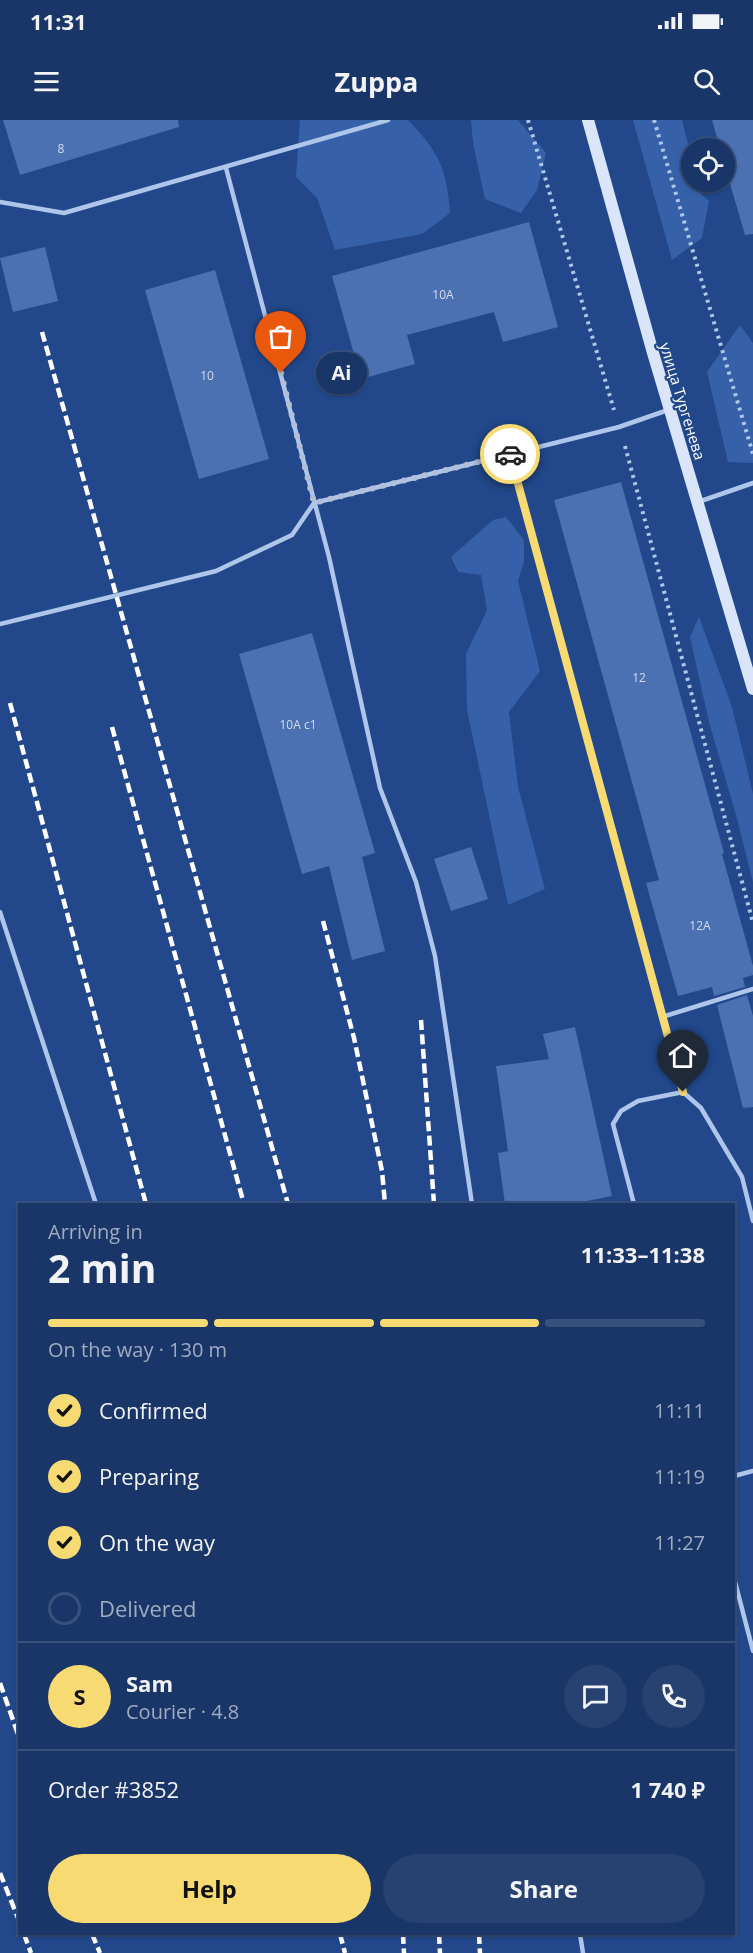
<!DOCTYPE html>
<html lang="en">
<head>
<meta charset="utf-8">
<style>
  body { margin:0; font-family:"Open Sans",sans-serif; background:#274171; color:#f1f3f6; height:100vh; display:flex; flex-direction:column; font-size:22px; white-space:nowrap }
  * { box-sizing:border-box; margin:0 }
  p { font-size:20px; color:#9fabc0 }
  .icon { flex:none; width:33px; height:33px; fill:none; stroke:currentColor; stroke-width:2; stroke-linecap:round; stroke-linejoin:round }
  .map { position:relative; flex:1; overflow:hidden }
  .panel { position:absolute; left:18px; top:1083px; width:717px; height:732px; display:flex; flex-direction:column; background:#1a3668; border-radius:0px; box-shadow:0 2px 4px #0004,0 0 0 2px #38507c }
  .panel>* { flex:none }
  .buttons { position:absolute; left:681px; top:18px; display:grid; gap:12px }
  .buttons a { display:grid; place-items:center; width:54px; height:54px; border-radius:50%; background:#1a3668; box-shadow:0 2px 4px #0004,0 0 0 2px #38507c; font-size:30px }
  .pin { position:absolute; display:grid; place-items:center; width:51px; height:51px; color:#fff; margin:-62px -26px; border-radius:50% 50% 50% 0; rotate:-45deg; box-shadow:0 0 6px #0007 }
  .pin .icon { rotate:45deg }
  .courier { position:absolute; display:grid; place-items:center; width:60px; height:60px; margin:-30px; border:4px solid #f7da71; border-radius:50%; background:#fff; color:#222; box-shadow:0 2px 8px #0007 }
  .bubble { position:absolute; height:42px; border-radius:21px; background:#1a3668; box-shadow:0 2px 4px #0004,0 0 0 2px #38507c; font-size:20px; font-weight:700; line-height:42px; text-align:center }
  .head em { font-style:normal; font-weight:700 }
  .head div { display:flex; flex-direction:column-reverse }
  .head { display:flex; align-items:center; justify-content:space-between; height:102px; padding:0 30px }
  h1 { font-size:39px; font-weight:700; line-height:45px }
  .bar { display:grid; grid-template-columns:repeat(4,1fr); gap:9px 6px; align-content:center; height:72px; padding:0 30px }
  .bar i { height:8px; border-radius:4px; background:#38507c }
  .bar .selected { background:#f7da71 }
  .bar p { grid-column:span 4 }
  .line { display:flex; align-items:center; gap:15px; padding:0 30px; border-top:2px solid #38507c }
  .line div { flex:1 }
  .round { display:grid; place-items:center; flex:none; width:63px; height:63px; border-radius:32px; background:#274171 }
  ol { padding:0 30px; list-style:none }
  li { display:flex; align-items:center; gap:18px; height:66px }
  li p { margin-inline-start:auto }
  li .icon { padding:6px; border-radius:50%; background:#f7da71; color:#111; stroke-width:4 }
  li:last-child { color:#9fabc0 }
  li i { width:33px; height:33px; border:3px solid #38507c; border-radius:50% }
  .action { display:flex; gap:12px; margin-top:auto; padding:12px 30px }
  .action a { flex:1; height:69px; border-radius:36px; background:#f7da71; color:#111; font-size:24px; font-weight:700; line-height:69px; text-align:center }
  .action a+a { background:#274171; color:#f1f3f6 }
  .status { display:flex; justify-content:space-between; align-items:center; height:42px; padding:0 30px; background:#1a3668; direction:ltr }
  .status svg { height:16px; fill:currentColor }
  header { display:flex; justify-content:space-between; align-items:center; height:78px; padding:0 30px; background:#1a3668; font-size:27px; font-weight:700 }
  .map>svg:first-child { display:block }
</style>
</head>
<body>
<div class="status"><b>11:31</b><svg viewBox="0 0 49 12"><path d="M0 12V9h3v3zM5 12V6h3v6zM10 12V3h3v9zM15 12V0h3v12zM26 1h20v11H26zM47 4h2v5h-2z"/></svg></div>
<header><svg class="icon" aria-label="menu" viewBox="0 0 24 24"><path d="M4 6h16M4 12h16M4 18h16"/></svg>Zuppa<svg class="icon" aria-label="search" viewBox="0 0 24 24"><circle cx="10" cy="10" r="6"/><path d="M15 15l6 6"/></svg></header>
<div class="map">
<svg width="753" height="1833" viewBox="0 0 753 1833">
  <rect width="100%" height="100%" fill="#22488b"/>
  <!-- green -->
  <path fill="#3660a8" d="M300,0H408C439,32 447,49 450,93L422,114L335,130L317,78L296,57Z
    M471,0H518L546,33L537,70L521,93L485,79L473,23Z
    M633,0H682L691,36L692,62H695V69L709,81L702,118L672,140Z
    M740,205L753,223V343L728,342L707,252Z
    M506,397L524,420V442L518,461L540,551L509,592L518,667L545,769L508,785L467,590L466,534L487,490L481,455L458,452L451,437L493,400Z
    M699,497L732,587L753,674V762L738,702L709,602L690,517Z"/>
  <!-- building -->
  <path fill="#4b71b2" d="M3,0H178L179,7L20,55Z
    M712,0H753V114L745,115L724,43V28H720Z
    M529,102L558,207L503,222L494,192L407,215L415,244L361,259L332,156Z
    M45,127L58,181L13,192L0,138Z
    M215,150L269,339L199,359L145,170Z
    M621,362L724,733L722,734L753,846V855L743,858L745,867L714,876L712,867L678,876L646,763L659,760L554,380Z
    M312,513L375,733L362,737L385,831L352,840L329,746L302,754L239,534Z
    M471,727L488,779L451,791L434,739Z
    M747,875L753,896V987L743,988L717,885Z
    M575,907L612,1076L572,1084H505L498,1033L508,1031L496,946L549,939L543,914Z"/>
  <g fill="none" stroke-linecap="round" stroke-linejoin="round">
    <!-- path -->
    <path stroke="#afc6eb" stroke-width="4" stroke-dasharray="3 4.5" stroke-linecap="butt" d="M528,0L614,290
      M654,0L753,334
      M625,326L753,803"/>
    <!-- lane -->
    <path stroke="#afc6eb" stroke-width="4.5" d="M226,48L329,437L380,668L416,762L435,836L472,1084
      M0,82L64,93L388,0
      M510,334L683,972L701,988L742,1057L753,1101
      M698,382L753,363
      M0,504L216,451L292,415L314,383L619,307L668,290
      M0,792L96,1084
      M662,897L753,869
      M634,1084L613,1004L621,991L638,981L683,972
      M734,1356L753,1351
      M734,1458L753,1531
      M580,1814L583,1833"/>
    <!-- secondary -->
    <path stroke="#dae5f9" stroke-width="12" d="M588,0L653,233L753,569"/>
    <!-- rail -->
    <path stroke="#fff" stroke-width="4.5" stroke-dasharray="10 4.5" stroke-linecap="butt" d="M42,212L288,1084
      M10,583L146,1084
      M112,607L244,1084
      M323,801L354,918L382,1051L385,1084
      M421,900L434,1084
      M0,1563L20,1620
      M0,1753L20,1803
      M24,1814L31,1833
      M92,1814L100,1833
      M340,1814L345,1833
      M403,1814L404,1833
      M439,1814L440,1833
      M479,1814L480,1833"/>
  </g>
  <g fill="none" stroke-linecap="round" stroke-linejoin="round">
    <!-- done -->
    <path stroke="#b2bfd6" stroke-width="6" stroke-dasharray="0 10.8" d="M281,253L314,383L510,334"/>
    <!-- route -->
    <path stroke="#f7da71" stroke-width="8" d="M510,334L683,972"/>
  </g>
  <g text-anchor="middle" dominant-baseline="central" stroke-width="4.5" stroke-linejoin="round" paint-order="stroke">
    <!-- number labels -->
    <g font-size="12" fill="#d2dcec">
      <text x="61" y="28">8</text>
      <text x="443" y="174">10А</text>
      <text x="207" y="255">10</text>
      <text x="639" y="557">12</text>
      <text x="298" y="604">10А с1</text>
      <text x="700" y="805">12А</text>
    </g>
    <!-- street labels -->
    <g font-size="15" fill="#fff" stroke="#22488b">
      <text transform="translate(683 281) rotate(73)">улица Тургенева</text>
    </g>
  </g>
</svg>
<div class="buttons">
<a><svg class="icon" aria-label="locate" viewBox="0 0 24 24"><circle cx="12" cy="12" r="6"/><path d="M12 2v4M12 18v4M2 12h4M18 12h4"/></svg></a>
</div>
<div class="pin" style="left:281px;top:253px;background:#ea580c"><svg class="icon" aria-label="bag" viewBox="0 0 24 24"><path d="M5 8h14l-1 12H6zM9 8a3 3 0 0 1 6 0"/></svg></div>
<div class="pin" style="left:683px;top:972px;background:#1f2937"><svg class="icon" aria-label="home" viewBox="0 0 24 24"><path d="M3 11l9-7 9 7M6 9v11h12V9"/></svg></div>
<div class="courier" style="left:510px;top:334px"><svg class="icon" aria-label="car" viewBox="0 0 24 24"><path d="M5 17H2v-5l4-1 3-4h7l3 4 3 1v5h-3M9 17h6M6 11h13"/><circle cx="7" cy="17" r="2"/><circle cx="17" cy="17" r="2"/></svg></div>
<div class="bubble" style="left:316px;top:232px;width:51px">Ai</div>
<section class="panel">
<div class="head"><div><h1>2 min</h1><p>Arriving in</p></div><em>11:33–11:38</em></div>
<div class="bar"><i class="selected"></i><i class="selected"></i><i class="selected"></i><i></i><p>On the way · 130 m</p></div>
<ol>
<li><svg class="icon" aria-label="check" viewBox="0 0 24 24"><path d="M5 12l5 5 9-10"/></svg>Confirmed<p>11:11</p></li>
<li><svg class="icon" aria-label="check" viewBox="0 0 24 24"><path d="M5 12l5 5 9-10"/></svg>Preparing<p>11:19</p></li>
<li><svg class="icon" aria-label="check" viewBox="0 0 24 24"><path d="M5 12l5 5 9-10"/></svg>On the way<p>11:27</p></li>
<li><i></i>Delivered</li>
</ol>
<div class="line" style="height:108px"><b class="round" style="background:#f7da71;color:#111">S</b><div><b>Sam</b><p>Courier · 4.8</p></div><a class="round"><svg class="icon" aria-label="chat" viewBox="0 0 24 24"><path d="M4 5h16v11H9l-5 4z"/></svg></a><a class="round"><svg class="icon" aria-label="phone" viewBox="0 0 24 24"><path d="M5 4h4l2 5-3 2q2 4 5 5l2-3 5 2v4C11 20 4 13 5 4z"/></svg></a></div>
<div class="line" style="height:78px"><div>Order #3852</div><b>1 740 ₽</b></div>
<div class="action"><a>Help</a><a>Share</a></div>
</section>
</div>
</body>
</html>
